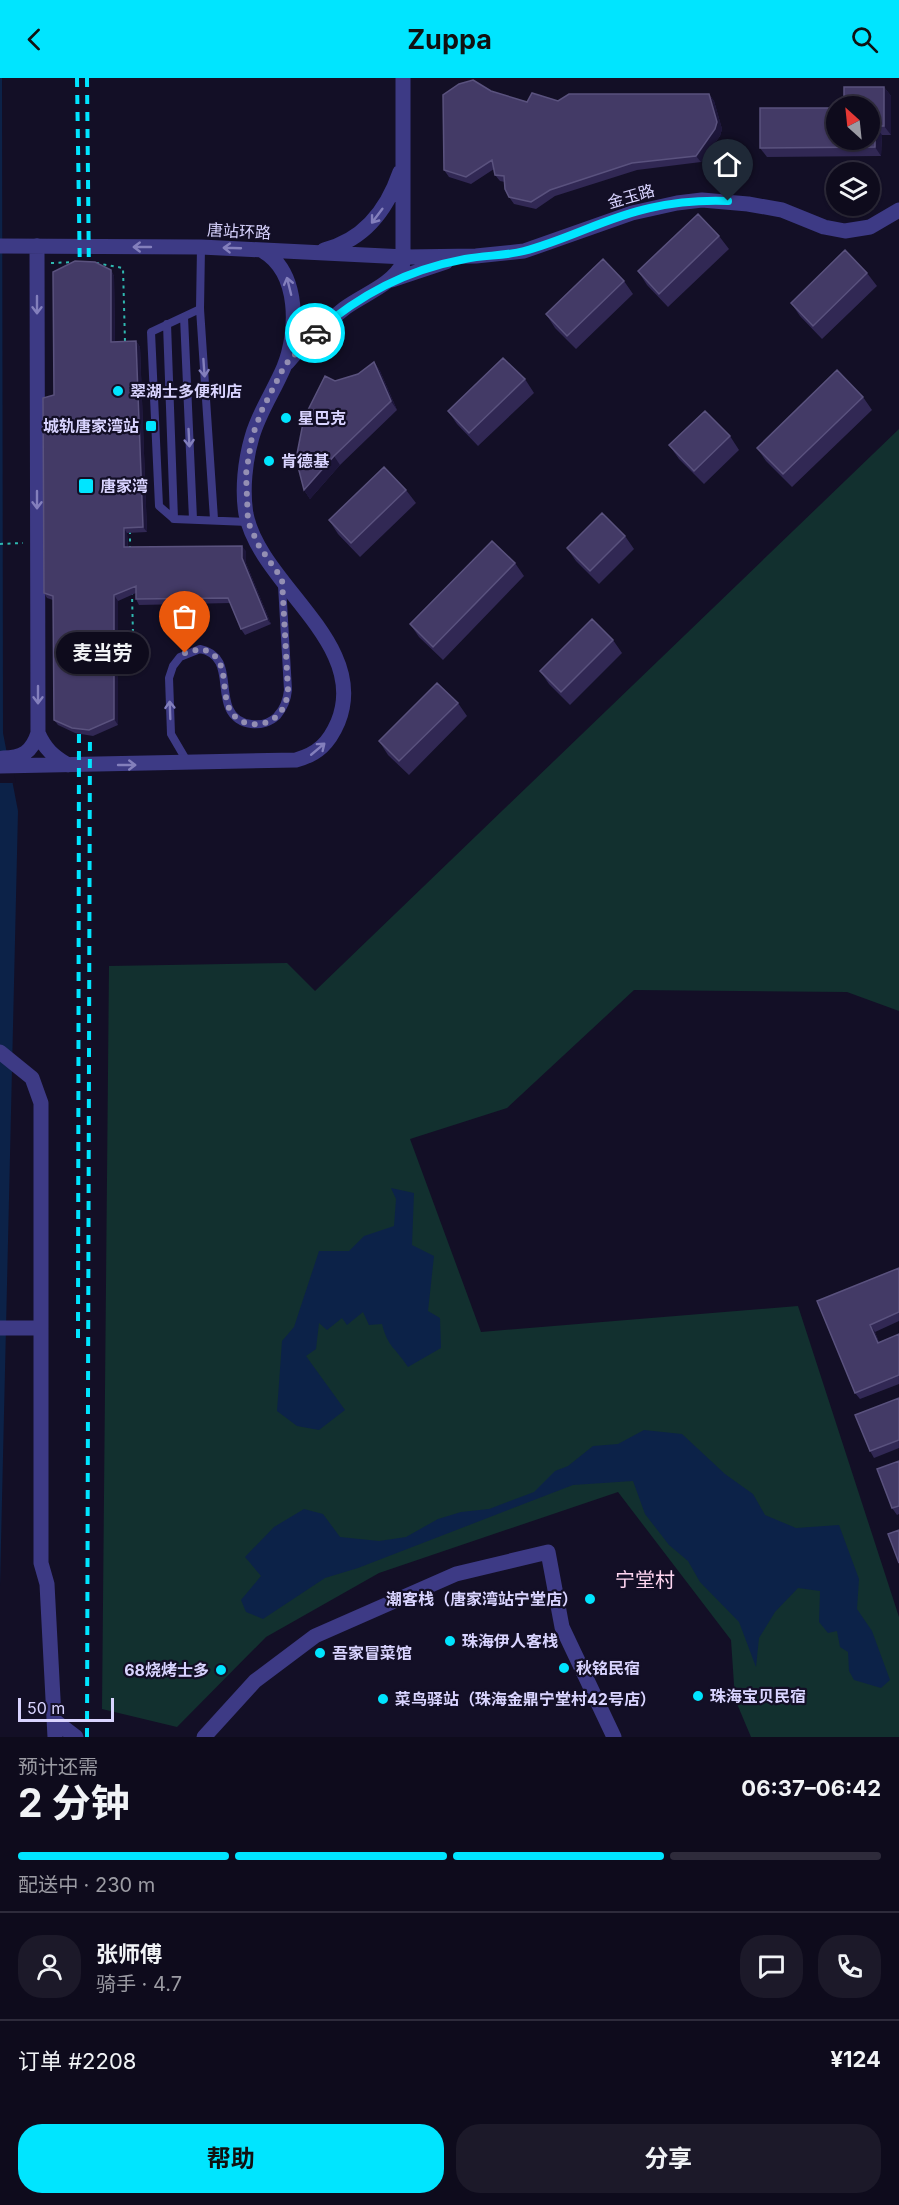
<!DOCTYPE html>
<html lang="zh">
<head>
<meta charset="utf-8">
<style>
  body { margin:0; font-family:Inter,"Noto Sans SC",sans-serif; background:#1c1929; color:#f1f3f6; height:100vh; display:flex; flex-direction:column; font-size:22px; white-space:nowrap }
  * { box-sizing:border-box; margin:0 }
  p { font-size:20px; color:#9b9ba3 }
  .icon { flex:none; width:33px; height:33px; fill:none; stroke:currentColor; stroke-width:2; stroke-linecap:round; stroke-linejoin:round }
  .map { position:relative; height:1659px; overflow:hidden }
  .panel { display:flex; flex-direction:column; background:#0e0b1c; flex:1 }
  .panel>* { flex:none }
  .needle { width:39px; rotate:333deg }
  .controls { position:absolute; left:826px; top:18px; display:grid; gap:12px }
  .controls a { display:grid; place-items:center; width:54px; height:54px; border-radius:50%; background:#0e0b1c; box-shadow:0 2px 4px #0004,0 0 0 2px #2e2b3b; font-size:30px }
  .scale { position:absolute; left:18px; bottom:15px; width:96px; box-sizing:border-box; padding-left:6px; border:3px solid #d9d4ff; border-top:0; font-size:16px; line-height:21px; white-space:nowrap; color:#d9d4ff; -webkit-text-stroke:4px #130f26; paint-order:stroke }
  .pin { position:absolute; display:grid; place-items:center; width:51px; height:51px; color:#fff; margin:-62px -26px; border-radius:50% 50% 50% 0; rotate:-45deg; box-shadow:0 0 6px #0007 }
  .pin .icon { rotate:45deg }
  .courier { position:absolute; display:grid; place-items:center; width:60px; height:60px; margin:-30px; border:4px solid #00e5ff; border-radius:50%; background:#fff; color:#222; box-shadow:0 2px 8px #0007 }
  .bubble { position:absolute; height:42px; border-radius:21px; background:#0e0b1c; box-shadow:0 2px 4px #0004,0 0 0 2px #2e2b3b; font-size:20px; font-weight:700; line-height:42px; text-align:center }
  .headline em { font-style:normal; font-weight:700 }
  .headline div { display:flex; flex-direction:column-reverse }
  .headline { display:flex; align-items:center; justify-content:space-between; height:102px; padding:0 18px }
  h1 { font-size:39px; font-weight:700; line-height:45px }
  .bar { display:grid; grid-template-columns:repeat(4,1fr); gap:9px 6px; align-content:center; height:72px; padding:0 18px }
  .bar i { height:8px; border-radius:4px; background:#2e2b3b }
  .bar .selected { background:#00e5ff }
  .bar p { grid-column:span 4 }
  .line { display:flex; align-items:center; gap:15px; padding:0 18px; border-top:2px solid #2e2b3b }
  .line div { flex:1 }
  .round { display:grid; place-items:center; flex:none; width:63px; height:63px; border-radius:24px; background:#1c1929 }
  .button { display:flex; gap:12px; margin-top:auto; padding:12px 18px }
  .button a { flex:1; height:69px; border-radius:24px; background:#00e5ff; color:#111; font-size:24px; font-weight:700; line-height:69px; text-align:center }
  .button a+a { background:#1c1929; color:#f1f3f6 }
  header { display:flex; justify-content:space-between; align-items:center; height:78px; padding:0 18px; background:#00e5ff; color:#111; font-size:27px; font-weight:700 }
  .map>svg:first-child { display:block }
</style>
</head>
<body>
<header><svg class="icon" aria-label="back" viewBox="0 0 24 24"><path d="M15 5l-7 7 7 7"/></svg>Zuppa<svg class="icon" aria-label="search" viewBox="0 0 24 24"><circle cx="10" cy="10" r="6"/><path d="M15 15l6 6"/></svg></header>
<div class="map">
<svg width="899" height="1659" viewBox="0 0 899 1659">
  <rect width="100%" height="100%" fill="#130f26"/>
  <!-- green -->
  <path fill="#12302f" d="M899,351V933L847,914L634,912L507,1030L410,1061L481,1254L798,1228L899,1539V1659H751L735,1621L731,1562L618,1414L379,1495L266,1559L177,1649L102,1631L109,888L287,885L315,913Z"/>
  <!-- water -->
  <path fill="#0c2248" d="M0,0H2L3,655L18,733L0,1508Z
    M391,1110L414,1115L412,1167L434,1178L428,1233L440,1240L441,1270L408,1289C396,1270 388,1270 382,1246L369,1247L363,1234L347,1247L342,1240L327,1252L319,1245L316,1271L306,1278L345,1332L319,1352L297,1348L277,1333L282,1263L294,1249L319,1173H349L364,1158L394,1148L396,1121Z
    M644,1352L682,1356L725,1396L753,1416L765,1437L796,1450L839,1447L859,1501L857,1531L872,1553L890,1602L881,1610L854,1602L849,1593L848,1574L840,1569L837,1553L828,1555L819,1544L820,1513L798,1510L775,1534L759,1560L756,1589L739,1544L700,1504L688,1483L669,1467L645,1436L633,1403L573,1407L358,1490L325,1500L263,1541L246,1534L241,1522L261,1498L245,1479L274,1449L304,1431L323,1436L340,1459L379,1463L406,1459L438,1441L461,1434L489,1431L534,1414L555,1393L568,1388L593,1368L618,1366Z"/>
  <!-- pier -->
  <path fill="#130f26" d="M0,675H10L16,705H0Z"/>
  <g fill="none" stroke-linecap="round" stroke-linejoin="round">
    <!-- path -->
    <path stroke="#2fb8b0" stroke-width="2" stroke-dasharray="3 4.5" stroke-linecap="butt" d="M51,185L76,184
      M96,185L123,190L125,264
      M130,453V471
      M0,466L23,465
      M121,557H133L132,516"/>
    <!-- service -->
    <path stroke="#3d3a85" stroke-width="8" d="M201,169L200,231L214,441
      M200,231L151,254L159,428L174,441L248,444
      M184,239L193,441
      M167,246L174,441
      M188,685L171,656L169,600L173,588L180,579L200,571C231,577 220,609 229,630C237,649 264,651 277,638C284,630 287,623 288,612L282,507"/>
    <!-- minor -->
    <path stroke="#3d3a85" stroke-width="15" d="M0,168L201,169L405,179L476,178L524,173L632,135L677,125L702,122L748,126L782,132L824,149L845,153L870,149L899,132
      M37,168L38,655C45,671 53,678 68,687
      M324,172C364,162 387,132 400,94
      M392,202L446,184
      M287,285C304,264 323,247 345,230C364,216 392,207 403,185V0
      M3,680C22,680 32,674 38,655
      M0,688L296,682C318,676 329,665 338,644C370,565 260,507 246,436C242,412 245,383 252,359C259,334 274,313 284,289C298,254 300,195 263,173
      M0,974L32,1000L41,1025V1485L47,1506L55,1659
      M0,1250H41
      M55,1643L76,1659
      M204,1659L255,1603L315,1558L456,1496L548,1474L562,1549L614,1659"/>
    <!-- rail -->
    <path stroke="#00e5ff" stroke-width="4" stroke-dasharray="9 8" stroke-linecap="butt" d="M77,0L80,201
      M87,0L89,201
      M78,1260L79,639
      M87,1659L90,642"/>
  </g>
  <!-- wall -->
  <path fill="#312854" d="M884,9L891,18V57H882L881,78L767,79L760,70L837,62Z
    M491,13L527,24L709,16L714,23L722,51L720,58L701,84L637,92L555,118L536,131L514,126L509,119L505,104L500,103L495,97L494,91L471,106L449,99L444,92Z
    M719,158L729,171L668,229L647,207L638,193Z
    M111,192L114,198L115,264L136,263L140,269L147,454L127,455L128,469L246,473V485L271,546L245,557L241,551L231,525L139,527L136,521V515L118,523V647L93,658L75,655L58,647L54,642L53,522L47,520L44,515L54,317Z
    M867,195L877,208L822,261L800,238L791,225Z
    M624,203L633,216L576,271L555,250L546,236Z
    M374,284L380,293L397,332L340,387L310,421L304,412L335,303L358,296Z
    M525,301L534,315L478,368L457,346L448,333Z
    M863,319L872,332L792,409L766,383L757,370Z
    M730,358L739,372L704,406L679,381L669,367Z
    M406,412L416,425L360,479L338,456L329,442Z
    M625,458L634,471L599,506L576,483L567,470Z
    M515,485L524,498L443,582L419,559L410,546Z
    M613,562L622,575L570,627L549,606L540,593Z
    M458,625L467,638L409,697L388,677L379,663Z
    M899,1190V1243L875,1254L879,1264L899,1256V1306L860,1321L855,1315L817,1223Z
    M899,1320V1370L874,1380L870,1373Z
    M899,1383V1436L897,1437L892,1430Z"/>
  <!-- shaded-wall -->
  <path fill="#1d163a" d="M884,9L891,18V57L884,48Z
    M709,16L714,23L722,51L720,58L701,84L696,78Z
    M875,48L882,57L881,78L875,69Z
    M111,192L114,198L115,269L111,264Z
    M136,263L140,269L147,454L143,449Z
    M374,284L380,293L397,332L391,323Z
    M334,378L340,387L310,421L304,412Z
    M124,450L127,455L128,474L124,469Z
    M242,468L246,473V485L271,546L267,541L242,480Z
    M114,517L118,523V647L114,641Z
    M870,1247L875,1254L882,1272L878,1265Z"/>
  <!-- building -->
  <path fill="#433a66" stroke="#5a527e" stroke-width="1.5" d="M473,2L491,13L527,24L532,15L558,23L569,16H709L717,44L715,51L696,78L632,85L550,112L531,124L509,119L505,111L504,98L495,97L492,82L466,99L444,92L443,17L459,6Z
    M844,9H884V48H875V69L760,70V30H837V62H870V28H844Z
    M698,136L719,158L659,216L638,193Z
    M845,172L867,195L813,248L791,225Z
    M603,181L624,203L567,258L546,236Z
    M75,183L95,184L111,192V264L136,263L143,449L124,450V469L242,468V480L267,541L241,551L228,520L136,521V508L114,517V641L89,652L72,650L54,642L53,518L44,515L43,320L54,317L53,194Z
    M503,280L525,301L469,355L448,333Z
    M374,284L391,323L334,378L304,412L296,381L304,340L325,298L335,303L358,296Z
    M837,292L863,319L783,396L757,370Z
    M705,333L730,358L694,393L669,367Z
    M384,389L406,412L351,465L329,442Z
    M602,435L625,458L590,493L567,470Z
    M492,463L515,485L433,569L410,546Z
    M592,541L613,562L561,614L540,593Z
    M437,605L458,625L399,683L379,663Z
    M899,1190V1234L870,1247L878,1265L899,1256V1297L855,1315L817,1223Z
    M899,1320V1362L870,1373L855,1337Z
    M899,1383V1428L892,1430L877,1391Z
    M899,1452V1485L888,1456Z"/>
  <!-- one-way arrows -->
  <defs><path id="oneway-shaft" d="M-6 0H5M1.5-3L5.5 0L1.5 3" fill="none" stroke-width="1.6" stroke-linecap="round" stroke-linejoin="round" transform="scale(1.5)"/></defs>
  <g stroke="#837fbc">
    <use href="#oneway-shaft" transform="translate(377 138) rotate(127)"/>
    <use href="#oneway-shaft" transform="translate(142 169) rotate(-180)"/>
    <use href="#oneway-shaft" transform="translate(232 170) rotate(-178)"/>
    <use href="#oneway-shaft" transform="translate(289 208) rotate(-104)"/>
    <use href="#oneway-shaft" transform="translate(37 227) rotate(90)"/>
    <use href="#oneway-shaft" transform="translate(204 290) rotate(86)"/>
    <use href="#oneway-shaft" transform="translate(189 360) rotate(87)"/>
    <use href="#oneway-shaft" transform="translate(37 422) rotate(90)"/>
    <use href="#oneway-shaft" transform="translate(38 617) rotate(90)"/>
    <use href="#oneway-shaft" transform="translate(170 632) rotate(-92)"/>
    <use href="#oneway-shaft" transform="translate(318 671) rotate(-40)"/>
    <use href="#oneway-shaft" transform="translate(127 687)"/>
  </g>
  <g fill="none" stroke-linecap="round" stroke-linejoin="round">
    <!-- done -->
    <path stroke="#948fb3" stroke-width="6" stroke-dasharray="0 10.8" d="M185,575L200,571C231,577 220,609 229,630C237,649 264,651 277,638C284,631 287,623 288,612L282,501L259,468L248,444L246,396L252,359L262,332L285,287L315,255"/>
    <!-- route -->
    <path stroke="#00e5ff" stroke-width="8" d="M315,255C361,216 406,192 465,181C485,177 505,178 524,173C567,162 607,139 650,130C676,124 701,122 728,123"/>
  </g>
  <!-- markers -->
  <g fill="#00e5ff" stroke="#130f26" stroke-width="2">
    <circle cx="118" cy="313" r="6"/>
    <circle cx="286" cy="340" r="6"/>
    <rect x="145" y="342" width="12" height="12" rx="3"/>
    <circle cx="269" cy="383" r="6"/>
    <rect x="78" y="400" width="16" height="16" rx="3"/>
    <circle cx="590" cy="1521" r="6"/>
    <circle cx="450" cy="1563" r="6"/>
    <circle cx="320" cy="1575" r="6"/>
    <circle cx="564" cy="1590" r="6"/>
    <circle cx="221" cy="1592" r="6"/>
    <circle cx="698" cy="1618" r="6"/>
    <circle cx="383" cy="1621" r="6"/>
  </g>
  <g text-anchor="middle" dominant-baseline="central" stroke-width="4.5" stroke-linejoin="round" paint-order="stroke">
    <!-- street labels -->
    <g font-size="16" fill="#d9d4ff" stroke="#130f26">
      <text transform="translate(631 118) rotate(-16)">金玉路</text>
      <text transform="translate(239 153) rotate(3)">唐站环路</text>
    </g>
    <!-- poi labels -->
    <g font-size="16" font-weight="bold" fill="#d9d4ff" stroke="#130f26" text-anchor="start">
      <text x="130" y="313">翠湖士多便利店</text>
      <text x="298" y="340">星巴克</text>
      <text x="139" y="348" text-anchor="end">城轨唐家湾站</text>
      <text x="281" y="383">肯德基</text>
      <text x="100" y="408">唐家湾</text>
      <text x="578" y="1521" text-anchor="end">潮客栈（唐家湾站宁堂店）</text>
      <text x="462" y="1563">珠海伊人客栈</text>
      <text x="332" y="1575">吾家冒菜馆</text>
      <text x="576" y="1590">秋铭民宿</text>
      <text x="209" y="1592" text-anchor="end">68烧烤士多</text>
      <text x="710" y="1618">珠海宝贝民宿</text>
      <text x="395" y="1621">菜鸟驿站（珠海金鼎宁堂村42号店）</text>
    </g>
    <!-- quarter labels -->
    <g font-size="20" fill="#ffd6f0" stroke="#130f26">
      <text x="645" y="1502">宁堂村</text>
    </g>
  </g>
</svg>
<div class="controls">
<a><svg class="needle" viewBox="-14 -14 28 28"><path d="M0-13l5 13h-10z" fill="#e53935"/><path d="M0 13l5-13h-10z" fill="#9b9ba3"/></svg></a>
<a><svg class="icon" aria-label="layers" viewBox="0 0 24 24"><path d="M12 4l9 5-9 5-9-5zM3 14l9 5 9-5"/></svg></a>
</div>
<div class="scale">50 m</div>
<div class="pin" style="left:185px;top:575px;background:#ea580c"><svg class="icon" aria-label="bag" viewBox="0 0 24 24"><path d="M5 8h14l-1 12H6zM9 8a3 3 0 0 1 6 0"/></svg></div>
<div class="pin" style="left:728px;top:123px;background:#1f2937"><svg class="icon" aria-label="home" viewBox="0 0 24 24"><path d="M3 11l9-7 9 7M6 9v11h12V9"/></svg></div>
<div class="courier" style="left:315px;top:255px"><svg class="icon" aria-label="car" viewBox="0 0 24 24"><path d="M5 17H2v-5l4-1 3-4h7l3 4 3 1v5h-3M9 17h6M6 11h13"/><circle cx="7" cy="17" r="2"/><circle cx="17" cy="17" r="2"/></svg></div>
<div class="bubble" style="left:56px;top:554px;width:93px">麦当劳</div>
</div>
<section class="panel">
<div class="headline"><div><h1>2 分钟</h1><p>预计还需</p></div><em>06:37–06:42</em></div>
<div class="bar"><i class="selected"></i><i class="selected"></i><i class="selected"></i><i></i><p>配送中 · 230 m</p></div>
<div class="line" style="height:108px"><a class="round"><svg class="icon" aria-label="person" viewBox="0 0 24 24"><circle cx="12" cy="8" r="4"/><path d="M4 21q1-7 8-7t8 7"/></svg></a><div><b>张师傅</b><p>骑手 · 4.7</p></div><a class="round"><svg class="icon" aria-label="chat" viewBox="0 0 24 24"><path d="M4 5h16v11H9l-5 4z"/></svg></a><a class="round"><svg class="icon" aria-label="phone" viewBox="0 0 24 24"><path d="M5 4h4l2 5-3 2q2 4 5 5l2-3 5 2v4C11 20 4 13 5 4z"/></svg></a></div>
<div class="line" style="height:78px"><div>订单 #2208</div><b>¥124</b></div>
<div class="button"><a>帮助</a><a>分享</a></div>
</section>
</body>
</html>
